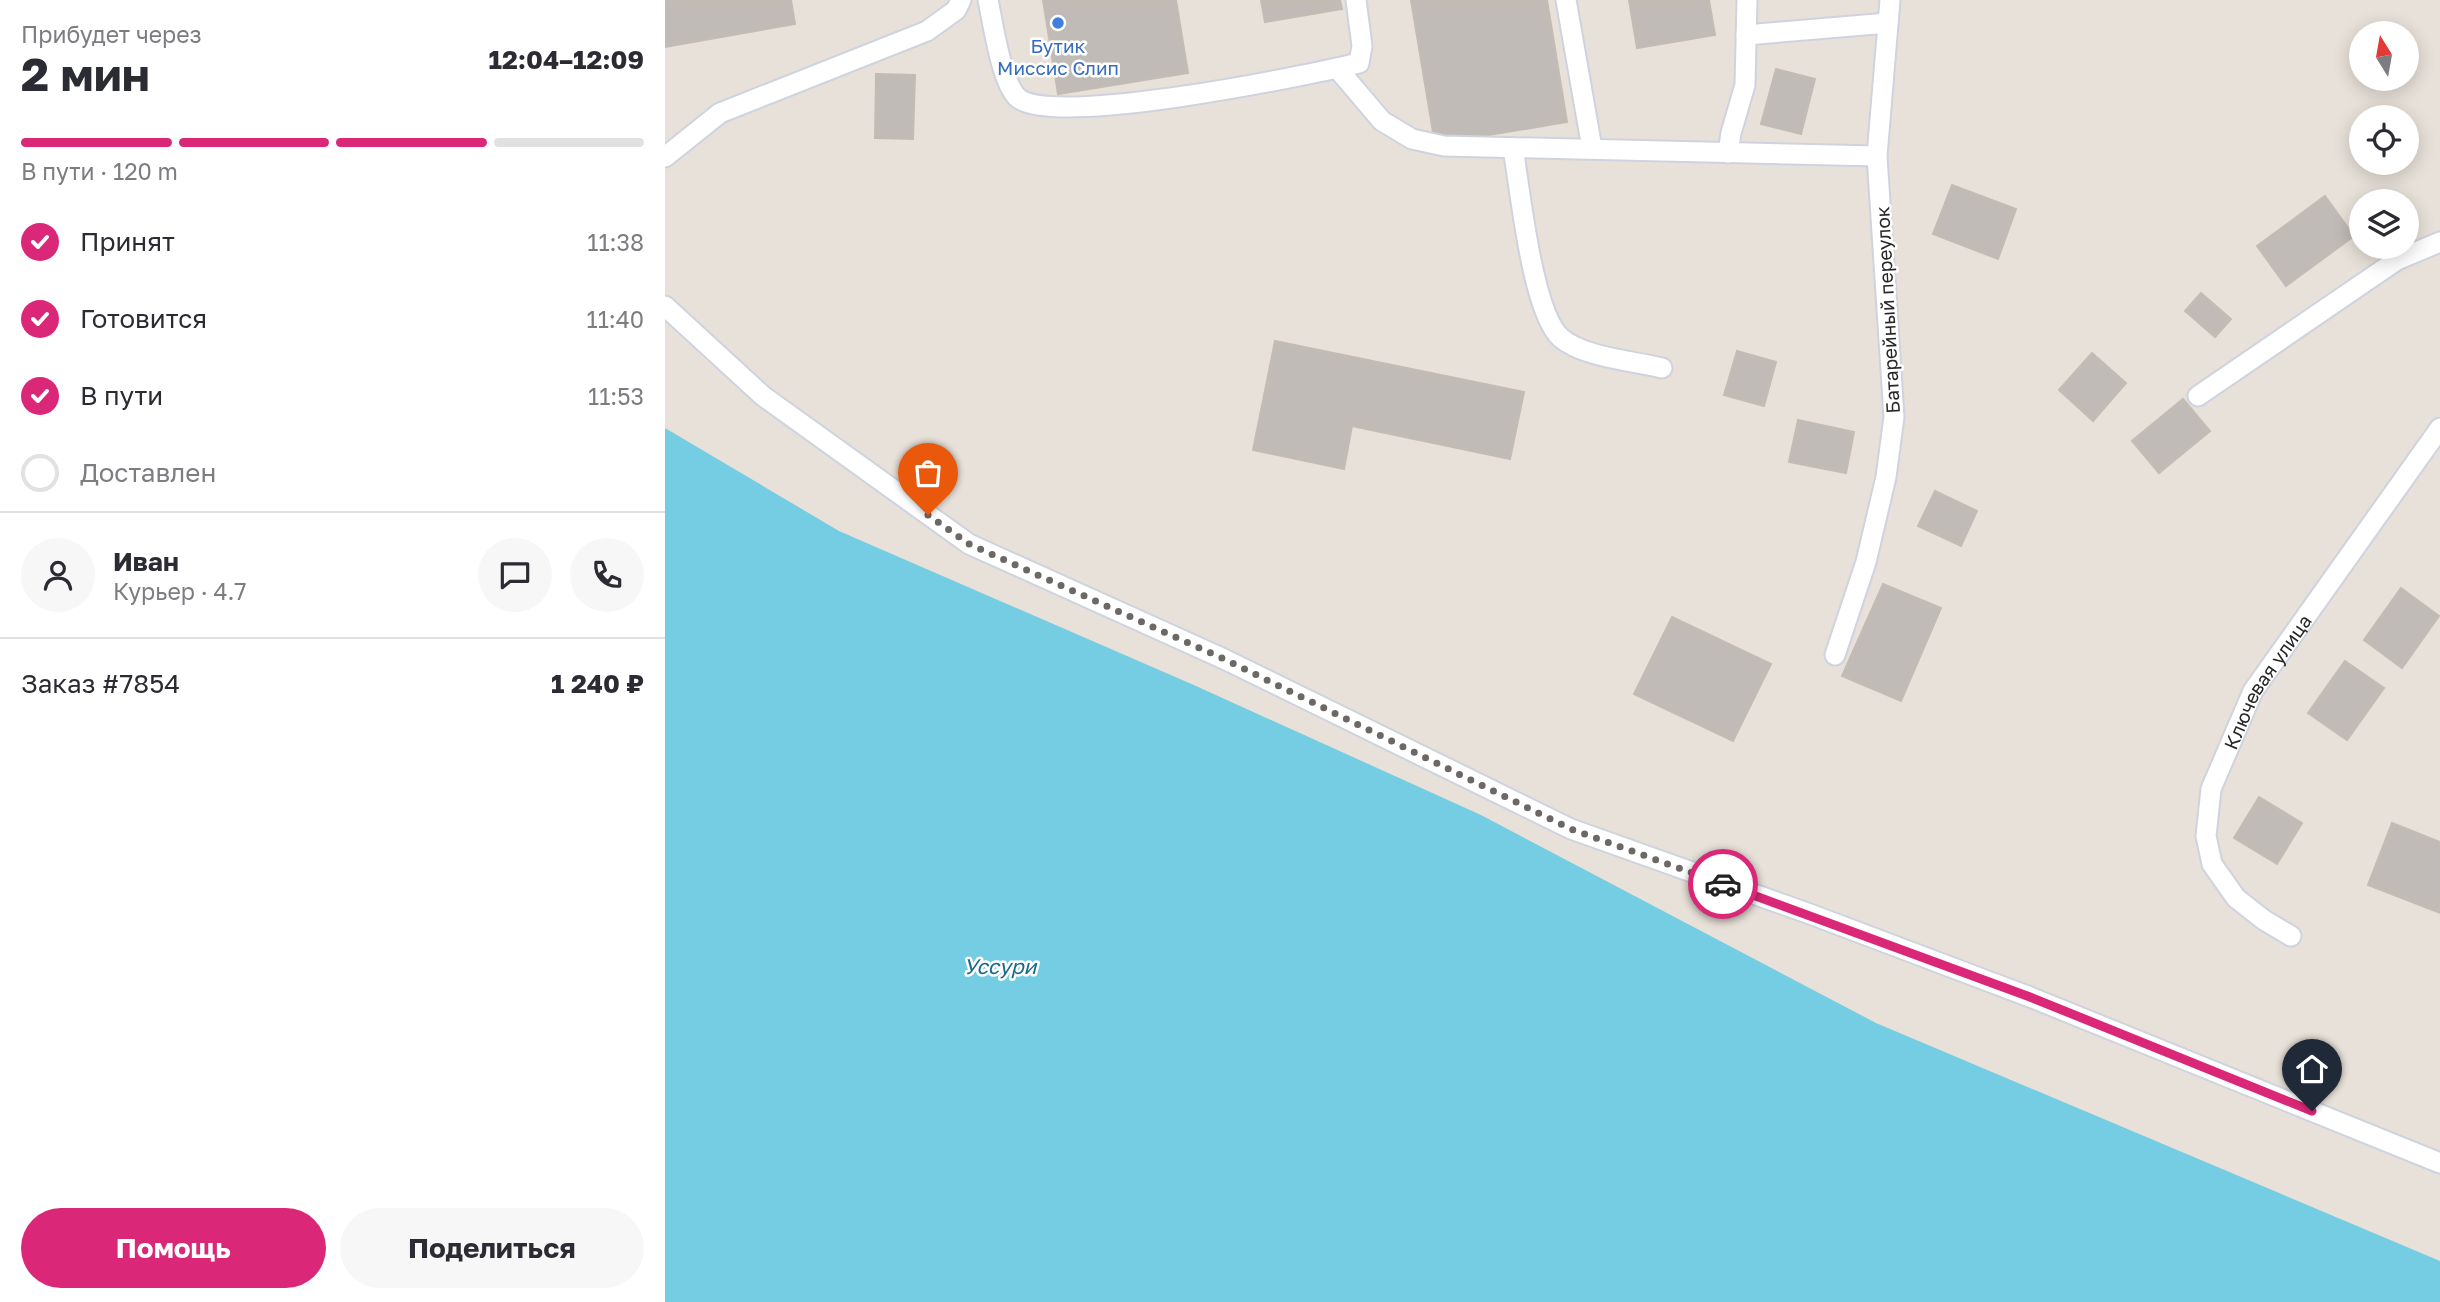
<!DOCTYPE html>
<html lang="ru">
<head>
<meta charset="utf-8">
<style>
  body { margin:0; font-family:"Golos Text",sans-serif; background:#f7f7f7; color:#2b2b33; height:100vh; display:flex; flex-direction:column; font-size:26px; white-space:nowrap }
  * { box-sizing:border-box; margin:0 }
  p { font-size:23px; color:#7c7c81 }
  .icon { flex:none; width:38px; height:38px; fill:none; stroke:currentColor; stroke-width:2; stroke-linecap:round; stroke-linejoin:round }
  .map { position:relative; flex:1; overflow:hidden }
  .details { display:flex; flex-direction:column; background:#fff; width:665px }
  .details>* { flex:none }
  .needle { width:46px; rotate:349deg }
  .fabs { position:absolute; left:1684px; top:21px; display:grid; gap:14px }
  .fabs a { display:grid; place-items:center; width:70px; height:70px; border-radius:50%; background:#fff; box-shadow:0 4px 18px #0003; font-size:35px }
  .pin { position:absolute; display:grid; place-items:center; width:60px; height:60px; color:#fff; margin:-72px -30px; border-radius:50% 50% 50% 0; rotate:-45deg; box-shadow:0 0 7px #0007 }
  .pin .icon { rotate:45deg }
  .courier { position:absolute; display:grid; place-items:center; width:70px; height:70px; margin:-35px; border:5px solid #db2777; border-radius:50%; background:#fff; color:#222; box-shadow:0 2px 9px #0007 }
  .head em { font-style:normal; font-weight:700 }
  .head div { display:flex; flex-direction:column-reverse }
  .head { display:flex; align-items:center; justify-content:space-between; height:119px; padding:0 21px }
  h1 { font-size:46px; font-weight:700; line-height:52px }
  .bar { display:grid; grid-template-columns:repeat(4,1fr); gap:10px 7px; align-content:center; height:84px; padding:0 21px }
  .bar i { height:9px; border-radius:5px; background:#e1e1e2 }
  .bar .on { background:#db2777 }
  .bar p { grid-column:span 4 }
  .line { display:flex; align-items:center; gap:18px; padding:0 21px; border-top:2px solid #e1e1e2 }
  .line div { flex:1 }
  .round { display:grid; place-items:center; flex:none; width:74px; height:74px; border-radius:37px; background:#f7f7f7 }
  ol { padding:0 21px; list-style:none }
  li { display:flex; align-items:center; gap:21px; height:77px }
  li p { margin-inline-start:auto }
  li .icon { padding:7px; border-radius:50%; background:#db2777; color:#fff; stroke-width:4 }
  li:last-child { color:#7c7c81 }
  li i { width:38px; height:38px; border:4px solid #e1e1e2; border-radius:50% }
  .cta { display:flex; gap:14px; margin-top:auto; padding:14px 21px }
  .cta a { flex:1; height:80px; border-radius:42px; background:#db2777; color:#fff; font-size:28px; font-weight:700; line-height:80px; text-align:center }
  .cta a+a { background:#f7f7f7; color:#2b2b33 }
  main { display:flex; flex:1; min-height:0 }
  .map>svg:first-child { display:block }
</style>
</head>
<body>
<main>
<section class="details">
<div class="head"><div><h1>2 мин</h1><p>Прибудет через</p></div><em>12:04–12:09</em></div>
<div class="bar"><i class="on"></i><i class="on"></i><i class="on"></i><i></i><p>В пути · 120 m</p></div>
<ol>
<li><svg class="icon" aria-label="check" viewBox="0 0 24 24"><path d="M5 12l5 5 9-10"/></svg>Принят<p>11:38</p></li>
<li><svg class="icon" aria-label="check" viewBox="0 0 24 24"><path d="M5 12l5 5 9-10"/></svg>Готовится<p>11:40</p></li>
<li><svg class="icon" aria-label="check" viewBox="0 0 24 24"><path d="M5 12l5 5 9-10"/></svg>В пути<p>11:53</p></li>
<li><i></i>Доставлен</li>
</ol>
<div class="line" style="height:126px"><a class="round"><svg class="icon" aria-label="person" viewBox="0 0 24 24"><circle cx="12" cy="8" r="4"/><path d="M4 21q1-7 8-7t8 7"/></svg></a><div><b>Иван</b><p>Курьер · 4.7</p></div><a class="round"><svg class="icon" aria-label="chat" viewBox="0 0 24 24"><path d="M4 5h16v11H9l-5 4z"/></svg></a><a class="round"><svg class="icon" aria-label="phone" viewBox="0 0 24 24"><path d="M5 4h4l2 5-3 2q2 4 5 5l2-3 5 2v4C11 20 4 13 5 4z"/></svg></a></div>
<div class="line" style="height:91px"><div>Заказ #7854</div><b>1 240 ₽</b></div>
<div class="cta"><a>Помощь</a><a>Поделиться</a></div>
</section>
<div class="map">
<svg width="1775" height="1302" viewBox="0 0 1775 1302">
  <rect width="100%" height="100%" fill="#e8e1d9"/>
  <!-- water -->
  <path fill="#74cde2" d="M0,428L174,531L531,686L816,815L1211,1023L1775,1261V1302H0Z"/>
  <!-- building -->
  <path fill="#c0bbb6" stroke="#c3bcb3" stroke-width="2" d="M0,0H126L130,24L0,47Z
    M378,0H511L523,73L393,94Z
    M596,0H675L677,9L600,22Z
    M746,0H882L902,122L770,144Z
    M964,0H1044L1050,35L972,48Z
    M1111,69L1150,79L1136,134L1096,124Z
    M211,74L250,75L248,139L210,138Z
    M1287,185L1351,209L1333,259L1268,234Z
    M1660,196L1689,236L1621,286L1592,246Z
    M1536,293L1566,319L1550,337L1520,311Z
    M610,341L859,392L845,459L687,426L679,469L588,450Z
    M1072,351L1111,362L1099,406L1059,395Z
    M1427,353L1461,383L1428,421L1394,390Z
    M1518,399L1545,431L1494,473L1467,441Z
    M1133,420L1189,432L1181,473L1124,462Z
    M1270,491L1312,511L1296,546L1253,526Z
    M1218,584L1276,608L1236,701L1177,676Z
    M1736,588L1774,616L1737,668L1699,640Z
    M1007,617L1106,664L1068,741L969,694Z
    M1680,661L1719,688L1682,740L1643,713Z
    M1594,797L1637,823L1612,864L1569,838Z
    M1727,823L1775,842V913L1703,885Z"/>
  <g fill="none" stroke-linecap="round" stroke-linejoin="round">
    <defs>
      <g id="service">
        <path d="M323,0C328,23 336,81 352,97C384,129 644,75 694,63L697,46L691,0"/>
        <path d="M901,0L927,148"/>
        <path d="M1081,35L1223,23"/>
        <path d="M672,68L717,121L747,139L779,146L1212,156"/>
        <path d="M848,148C855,188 867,313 896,338C918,357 968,361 997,368"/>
        <path d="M1063,153L1066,133L1080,85L1082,0"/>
        <path d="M0,157L55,113L262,31L291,10L296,0"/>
        <path d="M0,306L98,396L304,544L559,659L906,829L1145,914L1365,997L1775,1163"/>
        <path d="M1533,396L1732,260L1775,242"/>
        <path d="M1170,655L1201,562L1221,477L1229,417L1212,156L1225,0"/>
        <path id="s1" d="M1626,936L1599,920L1571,898L1547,864L1541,836L1546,789L1588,691L1775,428"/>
      </g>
    </defs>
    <!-- service casing -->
    <use href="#service" stroke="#cfd3df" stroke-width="23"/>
    <!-- service -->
    <use href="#service" stroke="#fff" stroke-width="19"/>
  </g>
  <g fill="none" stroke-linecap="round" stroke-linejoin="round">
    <!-- done -->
    <path stroke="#6b6865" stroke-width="7" stroke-dasharray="0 12.6" d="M263,515L304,544L559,659L906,829L1058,884"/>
    <!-- route -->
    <path stroke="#db2777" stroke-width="9" d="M1058,884L1365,997L1647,1111"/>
  </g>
  <!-- markers -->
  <circle fill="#3f7fe0" stroke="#fff" stroke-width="2.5" cx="393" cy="23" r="7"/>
  <g text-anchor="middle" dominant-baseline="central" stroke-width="5" stroke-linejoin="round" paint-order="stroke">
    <!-- shop labels -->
    <g font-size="19" fill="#366cbe" stroke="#fff">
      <text x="393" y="45">Бутик<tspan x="393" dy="22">Миссис Слип</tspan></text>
    </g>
    <!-- street labels -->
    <g font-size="19" fill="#272727" stroke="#fff">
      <text transform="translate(1222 310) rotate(-93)">Батарейный переулок</text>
      <text stroke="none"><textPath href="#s1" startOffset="306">Ключевая улица</textPath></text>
    </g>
    <!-- water labels -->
    <g font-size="21" font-style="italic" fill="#186a89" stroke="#fff">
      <text x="335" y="966">Уссури</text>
    </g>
  </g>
</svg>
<div class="fabs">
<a><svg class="needle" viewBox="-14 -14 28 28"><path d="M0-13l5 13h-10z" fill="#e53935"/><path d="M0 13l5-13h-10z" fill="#7c7c81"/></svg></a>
<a><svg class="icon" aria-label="locate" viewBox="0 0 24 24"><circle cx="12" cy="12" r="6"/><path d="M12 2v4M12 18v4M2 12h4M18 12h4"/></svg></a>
<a><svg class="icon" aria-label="layers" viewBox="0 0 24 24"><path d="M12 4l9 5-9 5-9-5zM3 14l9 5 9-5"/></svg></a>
</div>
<div class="pin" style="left:263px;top:515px;background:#ea580c"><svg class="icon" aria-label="bag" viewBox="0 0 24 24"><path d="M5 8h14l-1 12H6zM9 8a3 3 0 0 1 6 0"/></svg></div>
<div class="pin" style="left:1647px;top:1111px;background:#1f2937"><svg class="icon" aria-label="home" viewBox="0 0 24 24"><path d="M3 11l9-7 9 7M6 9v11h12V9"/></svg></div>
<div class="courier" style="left:1058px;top:884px"><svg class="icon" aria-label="car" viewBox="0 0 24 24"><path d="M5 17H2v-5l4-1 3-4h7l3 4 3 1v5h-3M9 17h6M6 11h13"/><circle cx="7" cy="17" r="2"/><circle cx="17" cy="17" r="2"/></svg></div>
</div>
</main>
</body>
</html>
